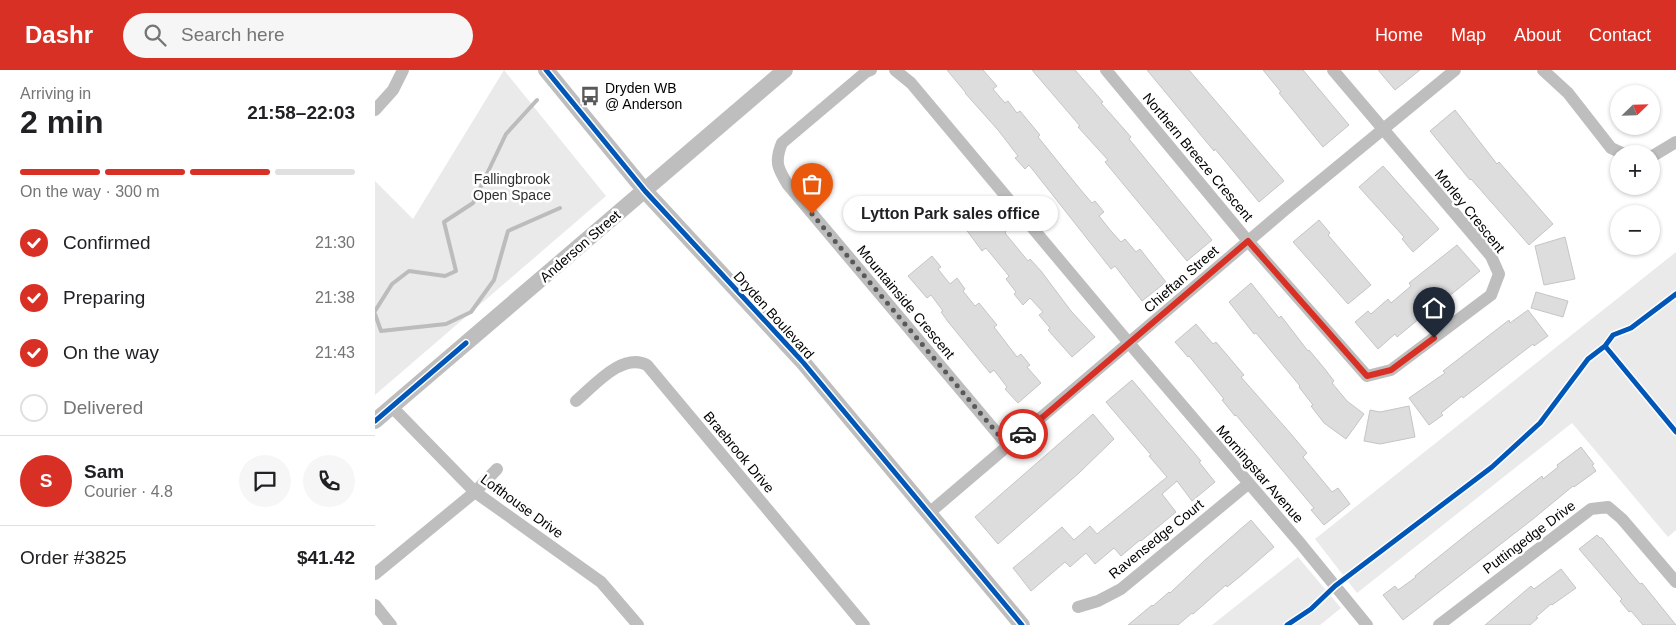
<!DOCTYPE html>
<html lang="en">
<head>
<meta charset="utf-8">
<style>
  body { margin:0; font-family:Helvetica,sans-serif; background:#f6f6f6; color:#202124; height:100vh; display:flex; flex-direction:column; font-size:19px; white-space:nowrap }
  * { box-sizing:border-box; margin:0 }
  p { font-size:16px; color:#757577 }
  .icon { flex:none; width:28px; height:28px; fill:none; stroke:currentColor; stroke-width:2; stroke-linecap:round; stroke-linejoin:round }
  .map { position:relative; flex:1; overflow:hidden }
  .side { display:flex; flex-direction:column; background:#fff; width:375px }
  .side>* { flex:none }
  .needle { width:32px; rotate:67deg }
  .controls { position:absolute; left:1235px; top:15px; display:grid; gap:10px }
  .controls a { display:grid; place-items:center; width:50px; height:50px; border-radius:50%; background:#fff; box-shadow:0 1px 4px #0004; font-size:25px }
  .pin { position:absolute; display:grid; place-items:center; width:42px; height:42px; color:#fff; margin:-51px -21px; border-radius:50% 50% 50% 0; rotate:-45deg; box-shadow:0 0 5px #0007 }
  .pin .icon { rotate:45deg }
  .courier { position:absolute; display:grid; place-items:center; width:50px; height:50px; margin:-25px; border:4px solid #d93025; border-radius:50%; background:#fff; color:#222; box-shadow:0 1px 6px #0007 }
  .bubble { position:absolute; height:35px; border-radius:18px; background:#fff; box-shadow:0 1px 4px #0004; font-size:16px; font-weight:600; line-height:35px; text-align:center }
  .head em { font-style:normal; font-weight:600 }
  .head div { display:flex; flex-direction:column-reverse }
  .head { display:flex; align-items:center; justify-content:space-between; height:85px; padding:0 20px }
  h1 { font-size:32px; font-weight:600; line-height:38px }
  .bar { display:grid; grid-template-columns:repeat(4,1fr); gap:8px 5px; align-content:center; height:60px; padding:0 20px }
  .bar i { height:6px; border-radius:4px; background:#e0e0e0 }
  .bar .active { background:#d93025 }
  .bar p { grid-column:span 4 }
  .line { display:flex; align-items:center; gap:12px; padding:0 20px; border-top:1px solid #e0e0e0 }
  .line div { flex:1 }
  .round { display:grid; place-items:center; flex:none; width:52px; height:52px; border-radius:26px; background:#f6f6f6 }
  ol { padding:0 20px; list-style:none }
  li { display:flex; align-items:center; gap:15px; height:55px }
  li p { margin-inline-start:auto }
  li .icon { padding:5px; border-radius:50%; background:#d93025; color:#fff; stroke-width:4 }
  li:last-child { color:#757577 }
  li i { width:28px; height:28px; border:2px solid #e0e0e0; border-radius:50% }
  header { display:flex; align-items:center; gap:30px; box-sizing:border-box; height:70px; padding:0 25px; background:#d93025; color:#fff }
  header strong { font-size:24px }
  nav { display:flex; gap:28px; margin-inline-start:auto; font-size:18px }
  .search { width:350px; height:45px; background:#f6f6f6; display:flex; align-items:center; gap:12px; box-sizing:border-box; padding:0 18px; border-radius:28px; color:#757577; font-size:19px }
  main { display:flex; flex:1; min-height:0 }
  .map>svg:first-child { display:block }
</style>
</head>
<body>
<header>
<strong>Dashr</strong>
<div class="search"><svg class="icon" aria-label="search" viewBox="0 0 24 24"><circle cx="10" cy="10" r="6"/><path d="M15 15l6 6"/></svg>Search here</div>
<nav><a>Home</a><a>Map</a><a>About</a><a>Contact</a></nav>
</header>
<main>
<section class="side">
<div class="head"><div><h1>2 min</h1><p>Arriving in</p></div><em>21:58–22:03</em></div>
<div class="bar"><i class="active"></i><i class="active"></i><i class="active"></i><i></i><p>On the way · 300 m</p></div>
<ol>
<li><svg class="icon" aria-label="check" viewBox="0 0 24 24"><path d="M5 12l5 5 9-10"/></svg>Confirmed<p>21:30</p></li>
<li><svg class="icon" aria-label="check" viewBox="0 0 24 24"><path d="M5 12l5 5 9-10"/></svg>Preparing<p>21:38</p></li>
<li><svg class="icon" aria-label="check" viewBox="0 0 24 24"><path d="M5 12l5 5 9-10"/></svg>On the way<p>21:43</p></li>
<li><i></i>Delivered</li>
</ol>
<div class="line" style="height:90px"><b class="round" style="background:#d93025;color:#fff">S</b><div><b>Sam</b><p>Courier · 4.8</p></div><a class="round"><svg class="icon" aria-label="chat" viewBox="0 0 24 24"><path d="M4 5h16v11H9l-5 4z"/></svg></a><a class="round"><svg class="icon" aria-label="phone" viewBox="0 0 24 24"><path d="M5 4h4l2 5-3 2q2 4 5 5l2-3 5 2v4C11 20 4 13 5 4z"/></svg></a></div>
<div class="line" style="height:65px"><div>Order #3825</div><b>$41.42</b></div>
</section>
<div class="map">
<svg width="1301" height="555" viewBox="0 0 1301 555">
  <rect width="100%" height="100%" fill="#fff"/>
  <!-- green -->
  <path fill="#eaeaea" d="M129,0L231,126L0,325V111L38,149Z
    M1301,182V460L1293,467L1197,353L982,523L940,469Z
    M923,487L966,538L945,555H837Z"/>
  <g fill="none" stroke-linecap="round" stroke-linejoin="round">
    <!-- stream -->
    <path stroke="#bcbcbc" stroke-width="4" d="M0,241L17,214L34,201L70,206L81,201L69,152L98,133L131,64L162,30
      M0,244L6,261
      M6,261L71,254L96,242L119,210L133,161L185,138"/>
  </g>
  <!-- building -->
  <path fill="#ddd" stroke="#c5c5c5" d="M572,0H608L622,16L618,19L630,33L633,31L642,43L645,41L665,65L663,67L705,119L717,133L720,131L729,142L724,146L736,161L746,172L750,169L761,182L765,179L791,212L767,231L740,196L736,199L654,95L650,99L640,88L643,86L623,60L590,23H591Z
    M657,0H700L728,32L726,33L756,67L754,69L837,170L812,191L730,92L733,90L703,57L705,56Z
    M772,0H814L909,111L884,132L840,79L839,81Z
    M888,0H928L974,55L948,77L904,23L906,22Z
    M1003,0H1045L1020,20Z
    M1080,40L1122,94L1124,92L1178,154L1154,175L1096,109L1095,110L1055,61Z
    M1008,96L1064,159L1038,182L1027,169L1029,167L984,117Z
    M614,139L631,162L630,163L653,191L655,189L666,201L696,241L720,267L697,287L673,260L675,258L664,245L668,242L655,228L648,235L639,224L641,222L631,209L634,206L611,178L607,181L590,158Z
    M944,150L955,163L953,165L996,215L973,234L918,172Z
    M1190,167L1200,209L1169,215L1160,176Z
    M1082,175L1105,201L1057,240L1056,239L1022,267L1020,264L1003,279L980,252L993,241L996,244L1013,229L1016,233L1036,216L1034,213Z
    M557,186L566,197L563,199L575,214L582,208L590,219L588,221L600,236L604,233L622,255L619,257L642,287L646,284L655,295L652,297L666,313L643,333L630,319L632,317L619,300L615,303L574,253L566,242L568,241L556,225L552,228L533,206Z
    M876,213L904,248L906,246L933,281L934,280L949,298L959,311L957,313L972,331L989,344L971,369L949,353L936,336L938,335L924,317L925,316L881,263L879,264L854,232Z
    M1161,222L1193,231L1188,247L1156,238Z
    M1153,240L1173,266L1159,276L1158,274L1088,328L1087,326L1066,343L1068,345L1054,355L1034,328L1070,303L1068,301L1134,250L1135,253Z
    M821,254L838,274L841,272L869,305L866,307L916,364L932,383L928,387L957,422L963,418L975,434L949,455L936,440L939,438L877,364L861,345L860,346L847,330L849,329L814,286L813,287L800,272Z
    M757,310L826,391L824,392L840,412L817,431L802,411L787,424L801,442L766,471L765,470L746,486L739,478L720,494L711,483L695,497L690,492L656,521L638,498L655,484L687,457L699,470L715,456L722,464L792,407L774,386L776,385L731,332Z
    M1034,336L1040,367L1005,374L989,371L995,340L1005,342Z
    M718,344L739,369L704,403L623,474L600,447Z
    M1206,377L1219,394L1217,395L1221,401L1199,417L1198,416L1158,449L1028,550L1008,525L1020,516L1023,520L1041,507L1040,506L1091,465L1167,406L1168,409L1183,397L1182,395Z
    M876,450L899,477L868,504L852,517L851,515L818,544L817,543L803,555H753L777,535L778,536L794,522L795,523L830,490Z
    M1222,465L1225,468H1227L1265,514L1267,513L1301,555H1268L1256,541L1254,542L1245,531L1247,529L1204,479Z
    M1186,499L1201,518L1177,535L1176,534L1161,547L1163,548L1155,555H1110L1156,516L1159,519Z"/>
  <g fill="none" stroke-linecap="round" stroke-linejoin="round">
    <!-- minor -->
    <path stroke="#bebebe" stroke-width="12" d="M496,0L491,2L407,73C399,92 403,99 413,115L633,376
      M520,0L536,13L754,273L925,473L992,555
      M731,0L873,171L992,306L1016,300L1116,225L1124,204L1116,186L958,0
      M1168,0L1193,23L1236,78L1249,84
      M0,40L18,20L28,0
      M1276,87L1301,72
      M201,331C219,316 247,282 272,295L489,555
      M17,337L100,422L226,512L263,555
      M554,443L911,139L1080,0
      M0,504L100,422L122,399
      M0,535L16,555
      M703,537L723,531L746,519L873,414
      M1064,555L1216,439L1233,437L1247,449L1301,512"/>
    <!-- tertiary -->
    <path stroke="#bebebe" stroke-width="16" d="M171,0L270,121L427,291L647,555
      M0,351L410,0"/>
    <defs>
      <path id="cycleway" d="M171,0L270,121L427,291L647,555
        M1230,276L1301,362
        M0,351L91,273
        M912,555L936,539L960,516L1117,397L1165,353L1213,289L1230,276L1238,265L1256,258L1301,224"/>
    </defs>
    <!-- cycleway casing -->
    <use href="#cycleway" stroke="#fff" stroke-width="8"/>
    <!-- cycleway -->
    <use href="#cycleway" stroke="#0057b8" stroke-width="5"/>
  </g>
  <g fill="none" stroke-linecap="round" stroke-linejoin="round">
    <!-- done -->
    <path stroke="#595959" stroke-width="5" stroke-dasharray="0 9" d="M437,144L633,376L648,364"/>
    <!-- route -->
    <path stroke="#d93025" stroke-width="6" d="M648,364L873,171L992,306L1016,300L1059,268"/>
  </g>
  <!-- icons -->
  <defs>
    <symbol id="bus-bare" viewBox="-9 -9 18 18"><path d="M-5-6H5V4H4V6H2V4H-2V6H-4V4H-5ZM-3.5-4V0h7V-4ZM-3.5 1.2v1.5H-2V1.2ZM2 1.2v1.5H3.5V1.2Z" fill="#595959" stroke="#fff" stroke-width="2.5" paint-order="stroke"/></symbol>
  </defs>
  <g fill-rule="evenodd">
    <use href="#bus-bare" x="201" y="12" width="28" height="28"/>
  </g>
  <g text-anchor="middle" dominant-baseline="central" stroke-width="5" stroke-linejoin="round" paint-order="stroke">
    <!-- poi labels -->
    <g font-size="14" fill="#000" stroke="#fff" text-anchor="start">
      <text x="230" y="18">Dryden WB<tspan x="230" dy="16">@ Anderson</tspan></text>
    </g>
    <!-- street labels -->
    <g font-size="14" fill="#000" stroke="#fff">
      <text transform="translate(823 87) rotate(50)">Northern Breeze Crescent</text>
      <text transform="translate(1095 141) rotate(51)">Morley Crescent</text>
      <text transform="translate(205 176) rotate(-41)">Anderson Street</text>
      <text transform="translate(806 209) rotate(-41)">Chieftan Street</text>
      <text transform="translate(531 232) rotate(50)">Mountainside Crescent</text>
      <text transform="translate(399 245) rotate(48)">Dryden Boulevard</text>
      <text transform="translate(364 382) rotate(50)">Braebrook Drive</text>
      <text transform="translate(885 404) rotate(49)">Morningstar Avenue</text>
      <text transform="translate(147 436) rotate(36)">Lofthouse Drive</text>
      <text transform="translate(1154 467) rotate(-37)">Puttingedge Drive</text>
      <text transform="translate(781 469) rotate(-39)">Ravensedge Court</text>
    </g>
    <!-- park labels -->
    <g font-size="14" fill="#303030" stroke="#fff">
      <text x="137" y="109">Fallingbrook<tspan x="137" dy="16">Open Space</tspan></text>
    </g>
  </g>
</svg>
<div class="controls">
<a><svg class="needle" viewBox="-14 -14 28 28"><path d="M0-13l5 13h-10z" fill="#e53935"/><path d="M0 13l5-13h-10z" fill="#757577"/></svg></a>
<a>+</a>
<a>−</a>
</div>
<div class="pin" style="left:437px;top:144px;background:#ea580c"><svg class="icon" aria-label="bag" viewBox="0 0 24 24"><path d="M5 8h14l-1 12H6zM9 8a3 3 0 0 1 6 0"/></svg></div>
<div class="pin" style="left:1059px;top:268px;background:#1f2937"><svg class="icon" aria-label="home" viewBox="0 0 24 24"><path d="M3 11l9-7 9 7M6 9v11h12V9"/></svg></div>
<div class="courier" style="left:648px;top:364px"><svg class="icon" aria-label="car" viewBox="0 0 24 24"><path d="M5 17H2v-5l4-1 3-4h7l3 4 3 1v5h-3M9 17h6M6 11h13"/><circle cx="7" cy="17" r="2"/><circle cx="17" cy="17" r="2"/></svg></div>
<div class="bubble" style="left:468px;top:126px;width:215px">Lytton Park sales office</div>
</div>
</main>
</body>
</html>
